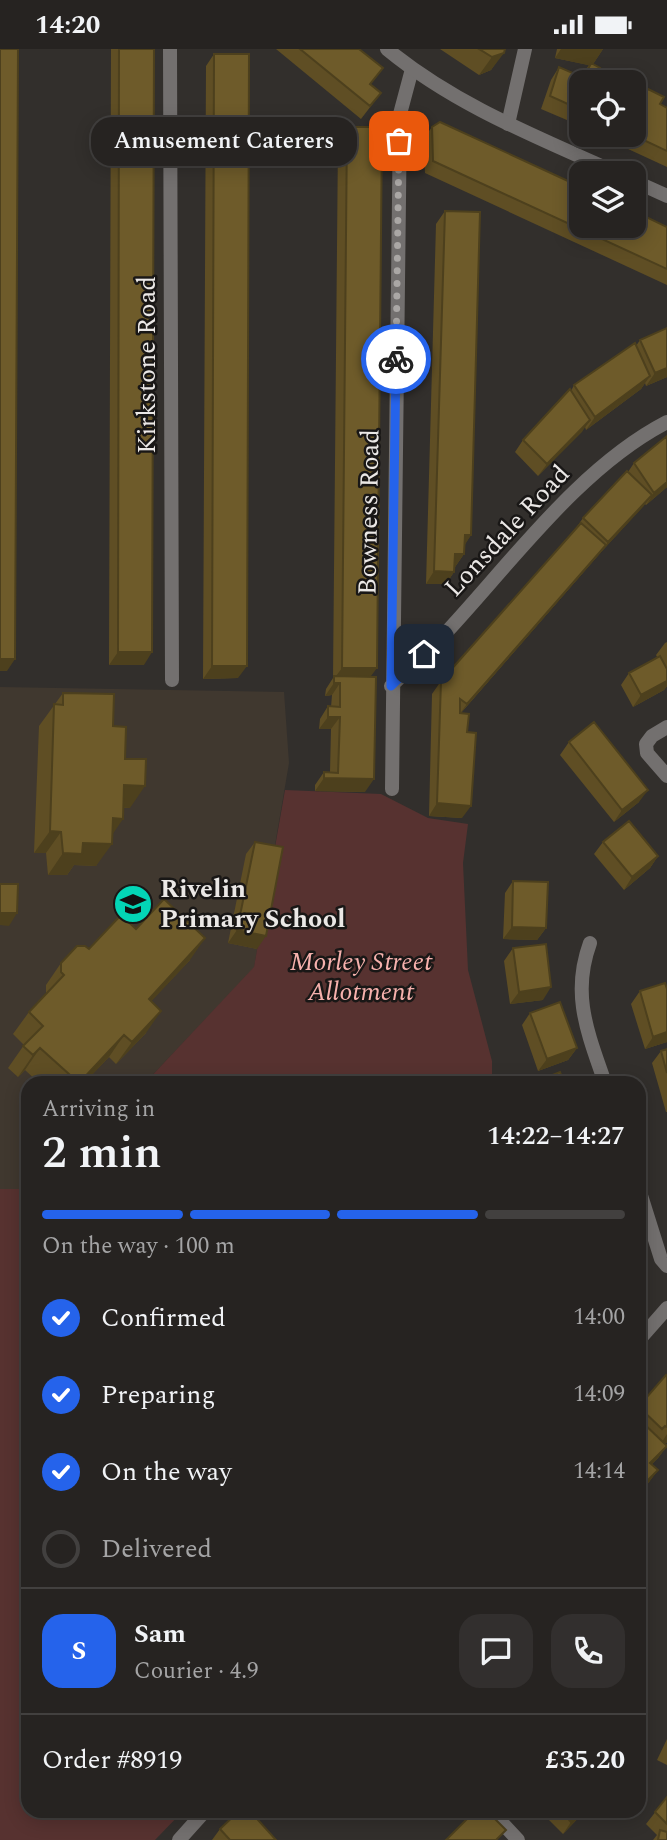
<!DOCTYPE html>
<html lang="en">
<head>
<meta charset="utf-8">
<style>
  body { margin:0; font-family:Spectral,serif; background:#322f2e; color:#f1f3f6; height:100vh; display:flex; flex-direction:column; font-size:26px; white-space:nowrap }
  * { box-sizing:border-box; margin:0 }
  p { font-size:23px; color:#a4a4a5 }
  .icon { flex:none; width:38px; height:38px; fill:none; stroke:currentColor; stroke-width:2; stroke-linecap:round; stroke-linejoin:round }
  .map { position:relative; flex:1; overflow:hidden }
  .panel { position:absolute; left:21px; top:1027px; width:625px; height:742px; display:flex; flex-direction:column; background:#262321; border-radius:21px; box-shadow:0 4px 18px #0003,0 0 0 2px #42403f }
  .panel>* { flex:none }
  .fabs { position:absolute; left:569px; top:21px; display:grid; gap:14px }
  .fabs a { display:grid; place-items:center; width:77px; height:77px; border-radius:14px; background:#262321; box-shadow:0 4px 18px #0003,0 0 0 2px #42403f; font-size:35px }
  .pin { position:absolute; display:grid; place-items:center; width:60px; height:60px; color:#fff; margin:-30px; border-radius:14px; box-shadow:0 4px 10px #0006 }
  .courier { position:absolute; display:grid; place-items:center; width:70px; height:70px; margin:-35px; border:5px solid #2563eb; border-radius:50%; background:#fff; color:#222; box-shadow:0 2px 9px #0007 }
  .bubble { position:absolute; height:49px; border-radius:21px; background:#262321; box-shadow:0 4px 18px #0003,0 0 0 2px #42403f; font-size:23px; font-weight:600; line-height:49px; text-align:center }
  .overview em { font-style:normal; font-weight:600 }
  .overview div { display:flex; flex-direction:column-reverse }
  .overview { display:flex; align-items:center; justify-content:space-between; height:119px; padding:0 21px }
  h1 { font-size:46px; font-weight:600; line-height:52px }
  .bar { display:grid; grid-template-columns:repeat(4,1fr); gap:10px 7px; align-content:center; height:84px; padding:0 21px }
  .bar i { height:9px; border-radius:5px; background:#42403f }
  .bar .selected { background:#2563eb }
  .bar p { grid-column:span 4 }
  .line { display:flex; align-items:center; gap:18px; padding:0 21px; border-top:2px solid #42403f }
  .line div { flex:1 }
  .round { display:grid; place-items:center; flex:none; width:74px; height:74px; border-radius:21px; background:#322f2e }
  ol { padding:0 21px; list-style:none }
  li { display:flex; align-items:center; gap:21px; height:77px }
  li p { margin-inline-start:auto }
  li .icon { padding:7px; border-radius:50%; background:#2563eb; color:#fff; stroke-width:4 }
  li:last-child { color:#a4a4a5 }
  li i { width:38px; height:38px; border:4px solid #42403f; border-radius:50% }
  .status { display:flex; justify-content:space-between; align-items:center; height:49px; padding:0 35px; background:#262321; direction:ltr }
  .status svg { height:19px; fill:currentColor }
  .map>svg:first-child { display:block }
</style>
</head>
<body>
<div class="status"><b>14:20</b><svg viewBox="0 0 49 12"><path d="M0 12V9h3v3zM5 12V6h3v6zM10 12V3h3v9zM15 12V0h3v12zM26 1h20v11H26zM47 4h2v5h-2z"/></svg></div>
<div class="map">
<svg width="667" height="1791" viewBox="0 0 667 1791">
  <rect width="100%" height="100%" fill="#322f2c"/>
  <!-- built -->
  <path fill="#40382f" d="M0,638L284,643L289,714L254,919L145,1034H28V1140H0Z"/>
  <!-- green -->
  <path fill="#573230" d="M285,741L381,745L428,769L468,775L463,814L468,921L492,1012V1025L486,1034H145L254,918Z
    M0,1140H28V1762H183L155,1791H0Z"/>
  <g fill="none" stroke-linecap="round" stroke-linejoin="round">
    <!-- minor -->
    <path stroke="#73706f" stroke-width="14" d="M170,0L172,631
      M508,75L525,0
      M391,637C408,621 425,606 441,589C509,517 578,419 667,373
      M667,678L652,687L646,695L647,704L667,727
      M392,740L400,65L412,20
      M590,894C571,946 588,984 605,1034
      M639,1140L661,1210L667,1217
      M639,1291L667,1259
      M491,1762L518,1791
      M179,1791L205,1762"/>
    <!-- tertiary -->
    <path stroke="#73706f" stroke-width="14" d="M387,0C455,56 537,88 617,124
      M634,132L667,147"/>
  </g>
  <!-- wall -->
  <path fill="#5f4e24" d="M111,0H154L144,616H109Z
    M276,0H359L371,36L381,44L361,70Z
    M440,0H505L491,21L479,26Z
    M557,0H603L581,33V77L541,60L551,31L559,18L581,28L589,16L555,9Z
    M214,5L238,629L203,630L206,17Z
    M648,40L660,55L667,59V118L600,87L634,86L643,48Z
    M347,78L370,628L365,743L315,742V736L324,723H330L331,680H319L320,670L328,657L331,658L332,646L325,647L326,640L333,629L338,90Z
    M432,78L667,178V236L425,124L423,90Z
    M445,162L471,486L464,496V505L455,518L454,523L446,535H426L436,175Z
    M640,291L667,328L646,337L645,334L641,340L586,381L585,378L538,427L515,403L523,391L571,342L574,336L636,297Z
    M634,414L667,438L646,456L645,455L602,502L461,664L462,769L429,767L432,645L441,632L576,479L583,469L628,423Z
    M667,593V637L664,641L633,658L621,636L629,624L657,608L656,606L665,594Z
    M63,644L113,677L125,710L130,759H124L112,786L96,817L74,816L67,826H48L46,804H34L39,677Z
    M569,693L639,753L614,773L560,706Z
    M255,793L257,900L228,894L246,805Z
    M603,793L658,807L650,819L624,841L594,805Z
    M513,832L546,879L537,891L503,890L505,844Z
    M136,880L190,911L151,952L146,984L116,1015L109,1008L84,1034H39L25,1021L18,1028L8,1019L24,996L13,985L29,963L46,945V936L61,914L89,900Z
    M513,899L543,951L510,955L504,912Z
    M640,942L667,993L645,1000L631,955Z
    M530,964L577,999L568,1011L538,1022L522,976Z
    M667,1000V1063H666L652,1014L661,1002Z
    M667,1326V1394L663,1393L667,1397L658,1409L652,1415L658,1421L649,1433L639,1444V1357Z
    M667,1690V1716L657,1711Z
    M667,1748V1791H653L657,1786L646,1775Z
    M311,1762H323L317,1768Z
    M426,1762H435L430,1767Z
    M540,1762H585L563,1785Z
    M220,1780L276,1791H212Z"/>
  <!-- shaded-wall -->
  <path fill="#4d401d" d="M561,0H603L592,17L555,9Z
    M504,4L491,21L479,26L492,8Z
    M667,319V328L646,337L655,324Z
    M650,327L641,340L586,381L595,368Z
    M590,371L582,383L538,427L547,415Z
    M667,433V438L646,456L654,444Z
    M652,446L643,458L602,502L458,667L467,655L603,500L608,493Z
    M465,486H471L463,499Z
    M455,505H464L455,518L446,517Z
    M434,522L454,523L446,535H426Z
    M118,603H152L144,616H109Z
    M0,610H15L7,622H0Z
    M212,617H247L238,629L203,630Z
    M342,619H377L368,631H333Z
    M667,632V637L664,641L633,658L641,646Z
    M334,634H340L332,646L325,647Z
    M328,668H340L331,680H319Z
    M324,729L374,730L365,743L315,742Z
    M124,736L145,737L130,759L109,758Z
    M648,741L639,753L614,773L622,761Z
    M437,754L471,757L462,769L429,767Z
    M113,769L123,770L108,792Z
    M50,782L61,783L46,804H34Z
    M83,794L112,795L96,817L74,816L67,826H48L63,804Z
    M658,807L650,819L624,841L632,828Z
    M0,864H17L9,877L0,876Z
    M512,878L546,879L537,891L503,890Z
    M237,881L266,887L257,900L228,894Z
    M205,889L190,911L133,972L149,950Z
    M551,938L543,951L510,955L519,943Z
    M161,962L146,984L116,1015L132,993Z
    M667,983V993L645,1000L653,988Z
    M124,986L109,1008L84,1034H79Z
    M40,999L25,1021L18,1028L33,1006Z
    M577,999L568,1011L538,1022L547,1010Z
    M667,1385V1394L662,1393Z
    M667,1397L658,1409L641,1426L650,1414Z
    M658,1421L649,1433L639,1444V1442L642,1437Z
    M582,1762H585L563,1785L571,1773Z"/>
  <!-- building -->
  <path fill="#6e5b2a" stroke="#4d401d" stroke-width="2" d="M0,0H18L15,610H0Z
    M119,0H154L152,603H118Z
    M300,0H359L383,19L370,35L381,44L370,57Z
    M479,0H505L504,4L492,8Z
    M214,5H249L247,617H212Z
    M591,14L600,19L596,28L609,33H581V61L550,47L559,18L584,29Z
    M617,26L624,29L622,33H613Z
    M629,31L637,35L634,42V33H628Z
    M648,40L664,48L660,55L667,59V102L633,86L634,43L644,48Z
    M440,73L581,138V177H634V162L667,178V220L433,112L432,78Z
    M347,78H382L377,619H342Z
    M445,162L480,163L471,486H465L464,505H455L454,523L434,522Z
    M667,279V319L655,324L640,291Z
    M635,294L650,327L595,368L574,336Z
    M570,340L590,371L547,415L523,391Z
    M667,387V433L654,444L634,414Z
    M627,422L652,446L608,493L583,469Z
    M581,474L606,496L467,655L460,650V664L469,665L467,683L476,684L471,757L437,754L441,632Z
    M660,607L667,620V632L641,646L629,624Z
    M334,627L376,628L374,730L324,729V723L338,724L340,668H328V657L340,658V634H334Z
    M63,644L114,645L113,677L126,678L125,710H146L145,737L124,736L123,770L113,769L112,795L83,794L82,805L63,804L61,783L50,782L54,655L63,656Z
    M594,673L648,741L622,761L569,693Z
    M629,772L658,807L632,828L603,793Z
    M255,793L283,798L266,887L237,881Z
    M513,832L548,833L546,879L512,878Z
    M0,835H18L17,864H0Z
    M164,850L205,889L149,950L161,962L132,993L124,986L79,1034L40,999L33,1006L23,997L43,977L29,963L64,926L61,923V914L77,897H85L89,900L121,866L136,880Z
    M546,895L551,938L519,943L513,899Z
    M665,934L667,940V983L653,988L640,942Z
    M560,953L577,999L547,1010L530,964Z
    M667,1000V1024L661,1002Z
    M560,1023L564,1034H532Z
    M666,1326L667,1327V1378L665,1377L662,1380L639,1358V1357Z
    M639,1370L667,1397L650,1414L658,1421L642,1437L639,1434Z
    M667,1748V1775L655,1763Z
    M239,1762H250L276,1791H230L220,1780Z
    M475,1762H487L506,1781L496,1791H446Z
    M561,1762H582L571,1773Z
    M660,1781L667,1783V1791H658Z"/>
  <g fill="none" stroke-linecap="round" stroke-linejoin="round">
    <!-- done -->
    <path stroke="#aaa7a5" stroke-width="7" stroke-dasharray="0 12.6" d="M396,310L399,92"/>
    <!-- route -->
    <path stroke="#2563eb" stroke-width="9" d="M396,310L391,637L424,605"/>
  </g>
  <!-- icons -->
  <defs>
    <symbol id="school-disc" viewBox="-11 -11 22 22"><circle r="9.5" fill="#03d5b6" stroke="#191716"/><path d="M0-5L7-2L0 1L-7-2ZM-4 1L0 2.5L4 1V4Q0 6-4 4Z" fill="#111"/></symbol>
  </defs>
  <g fill-rule="evenodd">
    <use href="#school-disc" x="111" y="833" width="44" height="44"/>
  </g>
  <g text-anchor="middle" dominant-baseline="central" stroke-width="5" stroke-linejoin="round" paint-order="stroke">
    <!-- street labels -->
    <g font-size="26" fill="#ebe8e6" stroke="#191716">
      <text transform="translate(147 316) rotate(-90)">Kirkstone Road</text>
      <text transform="translate(369 463) rotate(-89)">Bowness Road</text>
      <text transform="translate(507 482) rotate(-47)">Lonsdale Road</text>
    </g>
    <!-- poi labels -->
    <g font-size="26" font-weight="bold" fill="#ebe8e6" stroke="#191716" text-anchor="start">
      <text x="160" y="840">Rivelin<tspan x="160" dy="30">Primary School</tspan></text>
    </g>
    <!-- park labels -->
    <g font-size="26" font-style="italic" fill="#f6b1ad" stroke="#191716">
      <text x="361" y="913">Morley Street<tspan x="361" dy="30">Allotment</tspan></text>
    </g>
  </g>
</svg>
<div class="fabs">
<a><svg class="icon" aria-label="locate" viewBox="0 0 24 24"><circle cx="12" cy="12" r="6"/><path d="M12 2v4M12 18v4M2 12h4M18 12h4"/></svg></a>
<a><svg class="icon" aria-label="layers" viewBox="0 0 24 24"><path d="M12 4l9 5-9 5-9-5zM3 14l9 5 9-5"/></svg></a>
</div>
<div class="pin" style="left:399px;top:92px;background:#ea580c"><svg class="icon" aria-label="bag" viewBox="0 0 24 24"><path d="M5 8h14l-1 12H6zM9 8a3 3 0 0 1 6 0"/></svg></div>
<div class="pin" style="left:424px;top:605px;background:#1f2937"><svg class="icon" aria-label="home" viewBox="0 0 24 24"><path d="M3 11l9-7 9 7M6 9v11h12V9"/></svg></div>
<div class="courier" style="left:396px;top:310px"><svg class="icon" aria-label="bike" viewBox="0 0 24 24"><circle cx="6" cy="16" r="4"/><circle cx="18" cy="16" r="4"/><path d="M6 16l4-8h5l3 8M10 8l3 8H6M13 5h3"/></svg></div>
<div class="bubble" style="left:91px;top:68px;width:266px">Amusement Caterers</div>
<section class="panel">
<div class="overview"><div><h1>2 min</h1><p>Arriving in</p></div><em>14:22–14:27</em></div>
<div class="bar"><i class="selected"></i><i class="selected"></i><i class="selected"></i><i></i><p>On the way · 100 m</p></div>
<ol>
<li><svg class="icon" aria-label="check" viewBox="0 0 24 24"><path d="M5 12l5 5 9-10"/></svg>Confirmed<p>14:00</p></li>
<li><svg class="icon" aria-label="check" viewBox="0 0 24 24"><path d="M5 12l5 5 9-10"/></svg>Preparing<p>14:09</p></li>
<li><svg class="icon" aria-label="check" viewBox="0 0 24 24"><path d="M5 12l5 5 9-10"/></svg>On the way<p>14:14</p></li>
<li><i></i>Delivered</li>
</ol>
<div class="line" style="height:126px"><b class="round" style="background:#2563eb;color:#fff">S</b><div><b>Sam</b><p>Courier · 4.9</p></div><a class="round"><svg class="icon" aria-label="chat" viewBox="0 0 24 24"><path d="M4 5h16v11H9l-5 4z"/></svg></a><a class="round"><svg class="icon" aria-label="phone" viewBox="0 0 24 24"><path d="M5 4h4l2 5-3 2q2 4 5 5l2-3 5 2v4C11 20 4 13 5 4z"/></svg></a></div>
<div class="line" style="height:91px"><div>Order #8919</div><b>£35.20</b></div>
</section>
</div>
</body>
</html>
